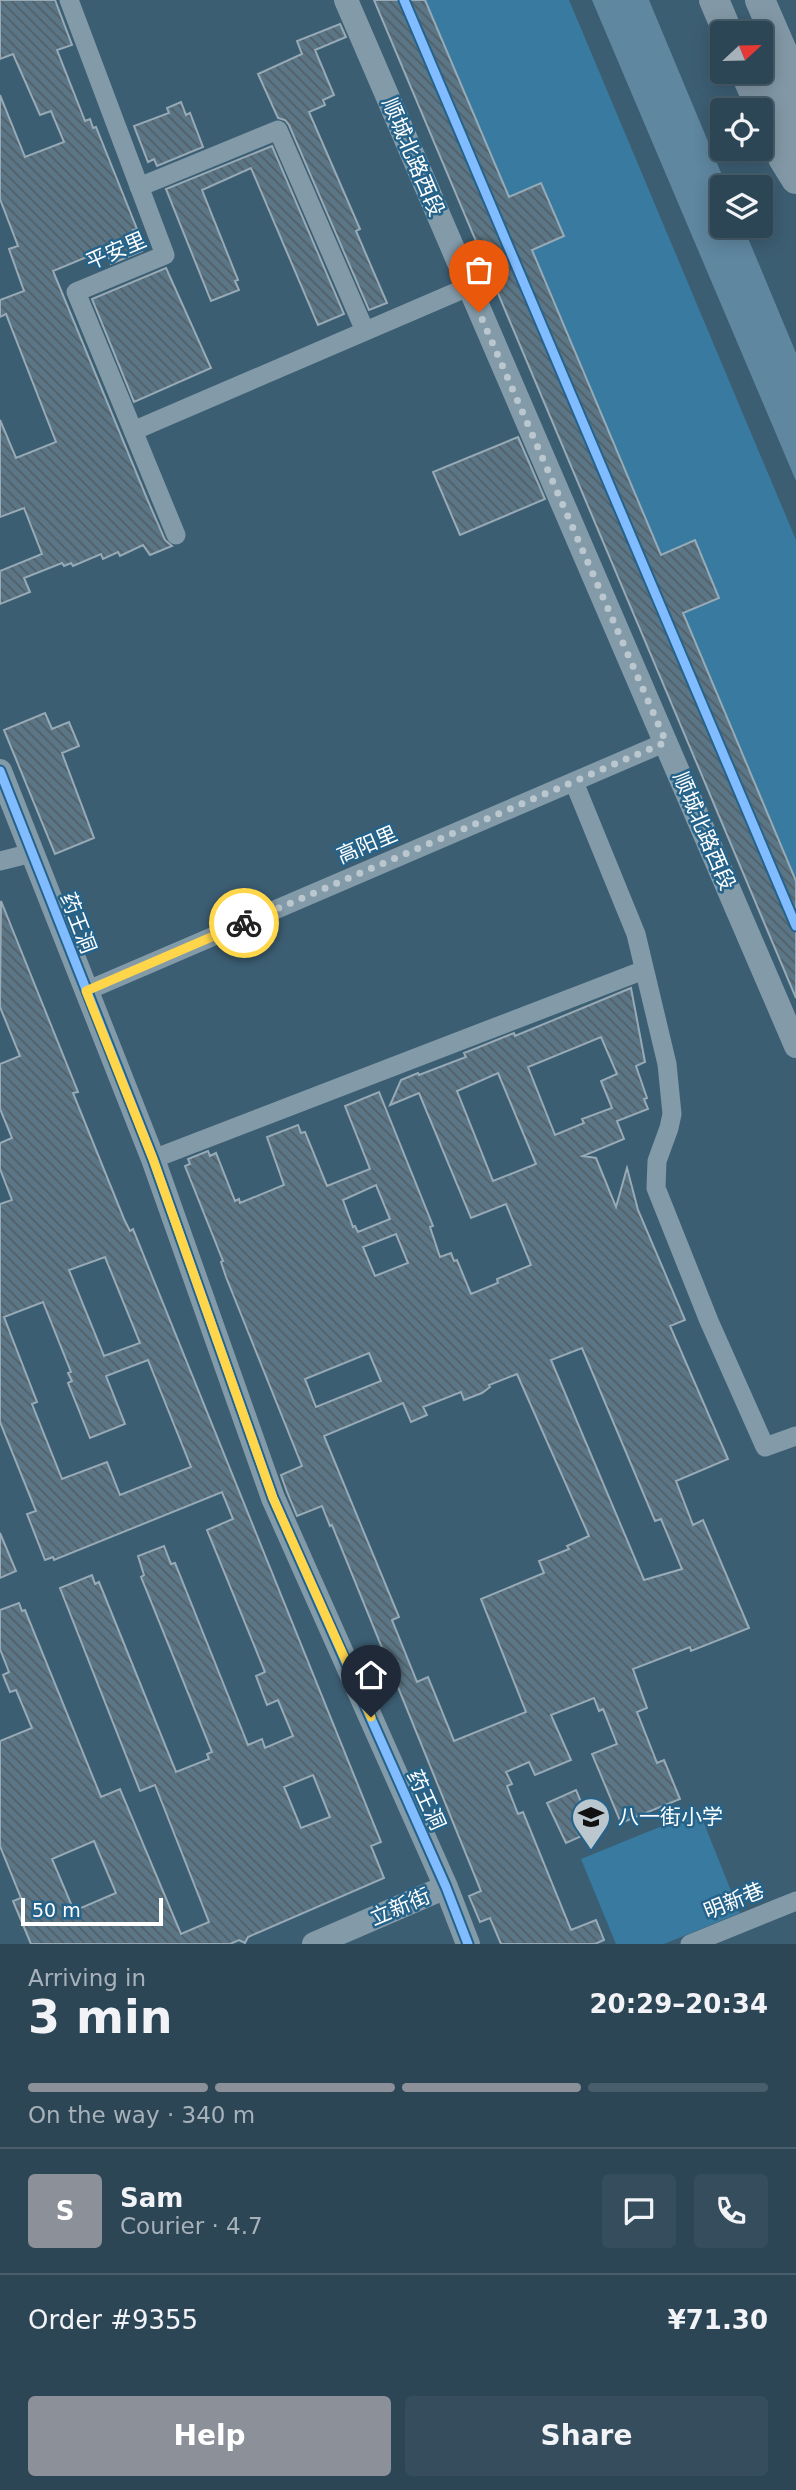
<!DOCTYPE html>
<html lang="en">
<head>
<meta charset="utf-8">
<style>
  body { margin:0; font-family:"DejaVu Sans","Noto Sans SC",sans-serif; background:#354d5c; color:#f1f3f6; height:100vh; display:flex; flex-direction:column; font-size:26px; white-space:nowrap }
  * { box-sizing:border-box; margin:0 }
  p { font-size:23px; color:#a7b1b9 }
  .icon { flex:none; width:38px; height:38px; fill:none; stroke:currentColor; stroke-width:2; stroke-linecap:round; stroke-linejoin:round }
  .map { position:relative; height:1944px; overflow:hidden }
  .side { display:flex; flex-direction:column; background:#2d4656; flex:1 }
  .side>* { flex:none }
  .needle { width:46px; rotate:68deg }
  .controls { position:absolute; left:710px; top:21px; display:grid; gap:14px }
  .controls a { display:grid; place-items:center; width:63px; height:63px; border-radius:7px; background:#2d4656; box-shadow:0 4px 18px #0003,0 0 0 2px #485e6c; font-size:35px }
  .scale { position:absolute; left:21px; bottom:18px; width:142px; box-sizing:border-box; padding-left:7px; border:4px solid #fff; border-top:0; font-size:19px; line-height:24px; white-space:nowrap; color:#fff; -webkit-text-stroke:5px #25638a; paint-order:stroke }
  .pin { position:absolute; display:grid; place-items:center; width:60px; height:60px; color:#fff; margin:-72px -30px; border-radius:50% 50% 50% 0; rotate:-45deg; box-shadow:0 0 7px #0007 }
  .pin .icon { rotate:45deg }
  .courier { position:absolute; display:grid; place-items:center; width:70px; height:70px; margin:-35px; border:5px solid #ffd54a; border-radius:50%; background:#fff; color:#222; box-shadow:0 2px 9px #0007 }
  .overview em { font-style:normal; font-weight:700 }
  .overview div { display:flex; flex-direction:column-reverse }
  .overview { display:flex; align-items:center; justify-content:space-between; height:119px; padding:0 28px }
  h1 { font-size:46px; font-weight:700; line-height:52px }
  .bar { display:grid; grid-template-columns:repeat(4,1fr); gap:10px 7px; align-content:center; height:84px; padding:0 28px }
  .bar i { height:9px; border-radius:5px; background:#485e6c }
  .bar .selected { background:#8c9099 }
  .bar p { grid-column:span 4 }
  .line { display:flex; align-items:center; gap:18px; padding:0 28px; border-top:2px solid #485e6c }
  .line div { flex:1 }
  .round { display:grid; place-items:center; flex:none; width:74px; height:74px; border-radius:7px; background:#354d5c }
  .action { display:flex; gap:14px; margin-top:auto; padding:14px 28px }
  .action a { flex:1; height:80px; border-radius:7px; background:#8c9099; color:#fff; font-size:28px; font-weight:700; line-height:80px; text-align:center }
  .action a+a { background:#354d5c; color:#f1f3f6 }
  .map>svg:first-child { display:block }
</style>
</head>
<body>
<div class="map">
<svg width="796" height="1944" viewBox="0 0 796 1944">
  <defs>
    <pattern id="building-back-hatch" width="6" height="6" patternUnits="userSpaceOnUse" patternTransform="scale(1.75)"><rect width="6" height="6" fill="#5b7686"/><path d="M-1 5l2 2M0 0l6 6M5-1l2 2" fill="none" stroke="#535f66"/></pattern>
  </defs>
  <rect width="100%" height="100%" fill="#3c5e73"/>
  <!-- green -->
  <path fill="#397aa0" d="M425,0H569L796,540V881L683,613L719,597L695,541L661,555L532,250L564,236L541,184L509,197Z
    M699,1811L740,1913L664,1944H616L581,1859Z"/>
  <!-- water -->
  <path fill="#5f87a0" d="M592,0H649L727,187H723V226H743L796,353V481Z"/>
  <!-- building -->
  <path fill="url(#building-back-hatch)" stroke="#97aab6" stroke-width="2" fill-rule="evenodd" d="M0,0H55L72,45L57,50L85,121L90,119L93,128L96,127L137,229L133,230L142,251L111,264L106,249L53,271L148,501L165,540L172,546L150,555L143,545L120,556L118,552L103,559L101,554L73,566L71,563L64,566L62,563L24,578L30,592L0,604V571L42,554L24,508L0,517V420L16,458L56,442L6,314L0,317V300L24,291L9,249L18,246L0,199V95L25,157L64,142L51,111L40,115L13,54L0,59Z
    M374,0H425L509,197L541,183L564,236L532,250L661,555L695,540L719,598L683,613L796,881V998Z
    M340,24L346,37L315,50L334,95L323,100L325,105L309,112L360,229L356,231L387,303L369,310L289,125L285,120L278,118L258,74L302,54L297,41Z
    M181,102L186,115L190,113L203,147L157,166L154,159L148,162L134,126L169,113L167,108Z
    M272,146L344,314L318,325L251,168L202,190L238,280L235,281L239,290L211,301L166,189Z
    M166,268L211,368L134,402L92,299Z
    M518,437L545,499L460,535L433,472Z
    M45,713L52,729L69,722L79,746L62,753L94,838L55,854L4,730Z
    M1,901L78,1092L73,1093L124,1219L130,1231L133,1229L381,1842L371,1846L384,1878L248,1937L245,1943L239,1940L230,1944H31L13,1901L21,1898L0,1846V1741L32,1728L16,1690L10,1692L3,1675L9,1672L0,1649V1610L19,1603L22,1611L25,1610L101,1797L120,1789L181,1934L209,1922L155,1785L140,1791L60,1588L92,1575L95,1584L99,1582L176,1772L209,1759L207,1754L212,1752L141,1577L144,1575L138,1556L164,1546L171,1564L175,1563L248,1745L262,1739L265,1748L293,1736L278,1700L267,1705L256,1676L265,1672L207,1530L233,1519L222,1492L54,1560L53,1557L45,1560L27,1514L36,1511L0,1422V1204L12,1200L0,1169V1143L12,1138L0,1109V1064L20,1056L0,1007ZM105,1257L140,1343L104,1356L69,1270ZM43,1302L71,1372L68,1373L72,1381L68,1383L90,1438L125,1424L106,1376L148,1360L191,1467L120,1495L107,1462L62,1479L32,1404L37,1402L4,1317ZM313,1775L330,1817L301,1828L284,1787ZM94,1841L116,1893L74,1911L52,1859Z
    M631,988L645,1062L636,1066L647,1098L644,1099L648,1109L617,1121L624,1139L583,1156L596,1158L616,1207L627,1168L638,1210L685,1320L670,1326L728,1459L676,1481L693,1525L703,1520L749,1628L691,1651L690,1647L633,1669L647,1708L637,1712L657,1763L664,1760L680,1799L621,1823L592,1754L617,1744L603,1709L599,1711L594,1698L551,1715L571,1760L535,1775L529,1762L506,1772L512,1784L507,1786L518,1814L523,1812L571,1930L596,1920L604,1940L595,1944H501L490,1918L480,1922L469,1896L481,1891L332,1525L330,1526L322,1506L297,1516L287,1492L281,1475L302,1466L226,1277L221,1262L223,1261L185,1166L190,1164L188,1159L208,1151L210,1156L216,1153L235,1201L239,1199L240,1203L284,1185L267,1137L298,1125L301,1133L305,1132L327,1186L370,1169L345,1106L379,1092L433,1226L430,1227L440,1257L451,1253L454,1261L457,1260L471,1294L498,1283L497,1279L531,1265L506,1204L471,1218L419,1093L390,1105L401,1080L418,1073L419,1075L466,1057L464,1053L514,1033L515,1036ZM601,1037L617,1074L601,1081L612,1108L582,1119L584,1123L555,1135L528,1067ZM498,1073L536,1164L493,1181L457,1091ZM376,1185L390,1219L358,1232L355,1226L353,1227L343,1200ZM396,1234L408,1263L375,1276L363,1247ZM582,1348L655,1521L661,1519L682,1569L644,1580L551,1360ZM369,1353L381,1381L316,1407L305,1379ZM517,1374L589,1536L567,1546L569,1549L539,1561L544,1573L481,1599L526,1712L454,1741L428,1677L417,1682L392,1620L399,1617L324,1436L403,1403L411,1422L427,1415L423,1407L461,1392L464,1400L482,1393L490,1387L489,1385Z
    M0,1533L16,1571L0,1578Z
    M576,1790L593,1831L566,1843L547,1803Z"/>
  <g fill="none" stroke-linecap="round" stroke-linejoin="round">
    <!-- minor -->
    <path stroke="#839aa8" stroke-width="19" d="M69,0L165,255L76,292L176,535
      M139,187L278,130L365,331
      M133,431L468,287
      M574,782L636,934L667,1064L672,1114L669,1128L657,1161L656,1188L709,1321L765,1447L796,1436
      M0,861L32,853
      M86,991L666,742
      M153,1159L644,970
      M690,1944L796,1901"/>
    <!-- tertiary -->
    <path stroke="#839aa8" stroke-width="24" d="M346,0L796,1046
      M0,771L153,1159L273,1498L446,1887L468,1944
      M314,1944L446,1887"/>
    <!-- primary -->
    <path stroke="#8298a6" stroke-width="30" d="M714,0L728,33
      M760,0L796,83
      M764,60L796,136
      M745,72L783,158L796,179"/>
    <defs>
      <path id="cycleway" d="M404,0L796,926
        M0,771L153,1159L273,1498L446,1887L468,1944"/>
    </defs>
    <!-- cycleway casing -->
    <use href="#cycleway" stroke="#25638a" stroke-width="13"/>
    <!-- cycleway -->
    <use href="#cycleway" stroke="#80bcff" stroke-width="9"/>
  </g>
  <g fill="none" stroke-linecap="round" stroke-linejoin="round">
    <!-- done -->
    <path stroke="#bbc7ce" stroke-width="7" stroke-dasharray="0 12.6" d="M244,923L666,742L479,312"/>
    <!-- route -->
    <path stroke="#ffd54a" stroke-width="9" d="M244,923L86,991L153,1159L273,1498L371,1717"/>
  </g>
  <!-- icons -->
  <defs>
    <symbol id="school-pin" viewBox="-11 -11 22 30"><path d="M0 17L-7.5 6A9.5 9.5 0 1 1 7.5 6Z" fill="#bbc7ce" stroke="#25638a"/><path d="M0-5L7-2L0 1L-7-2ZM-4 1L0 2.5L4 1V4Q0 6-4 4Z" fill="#111"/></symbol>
  </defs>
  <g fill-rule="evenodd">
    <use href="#school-pin" x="569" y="1795" width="44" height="60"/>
  </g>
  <g text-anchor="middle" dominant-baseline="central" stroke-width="5" stroke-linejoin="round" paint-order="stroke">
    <!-- street labels -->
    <g font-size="21" fill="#fff" stroke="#25638a">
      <text transform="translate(413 157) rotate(67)">顺城北路西段</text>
      <text transform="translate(116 251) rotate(-23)">平安里</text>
      <text transform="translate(704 831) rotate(67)">顺城北路西段</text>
      <text transform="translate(367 845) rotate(-23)">高阳里</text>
      <text transform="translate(78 923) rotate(69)">药王洞</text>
      <text transform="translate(426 1800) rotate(66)">药王洞</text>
      <text transform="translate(734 1901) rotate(-22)">明新巷</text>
      <text transform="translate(400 1907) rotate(-23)">立新街</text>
    </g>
    <!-- poi labels -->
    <g font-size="21" fill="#fff" stroke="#25638a" text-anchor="start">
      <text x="618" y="1817">八一街小学</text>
    </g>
  </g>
</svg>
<div class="controls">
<a><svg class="needle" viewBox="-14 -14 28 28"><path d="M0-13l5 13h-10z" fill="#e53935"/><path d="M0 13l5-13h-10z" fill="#a7b1b9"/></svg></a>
<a><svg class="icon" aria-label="locate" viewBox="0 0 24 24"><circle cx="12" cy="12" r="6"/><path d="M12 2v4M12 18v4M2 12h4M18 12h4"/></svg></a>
<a><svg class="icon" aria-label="layers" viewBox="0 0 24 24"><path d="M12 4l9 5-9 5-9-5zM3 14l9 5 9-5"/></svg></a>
</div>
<div class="scale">50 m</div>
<div class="pin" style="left:479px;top:312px;background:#ea580c"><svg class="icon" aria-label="bag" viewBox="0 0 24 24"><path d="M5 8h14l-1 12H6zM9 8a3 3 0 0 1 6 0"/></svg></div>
<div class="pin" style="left:371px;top:1717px;background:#1f2937"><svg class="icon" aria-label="home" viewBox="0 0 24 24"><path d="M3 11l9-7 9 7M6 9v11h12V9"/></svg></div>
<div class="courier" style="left:244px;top:923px"><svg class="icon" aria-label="bike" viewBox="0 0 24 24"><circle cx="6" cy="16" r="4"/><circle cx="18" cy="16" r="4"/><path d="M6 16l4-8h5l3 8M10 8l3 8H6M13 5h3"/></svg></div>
</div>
<section class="side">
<div class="overview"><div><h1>3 min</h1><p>Arriving in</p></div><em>20:29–20:34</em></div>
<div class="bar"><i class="selected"></i><i class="selected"></i><i class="selected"></i><i></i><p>On the way · 340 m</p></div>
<div class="line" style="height:126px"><b class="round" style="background:#8c9099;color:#fff">S</b><div><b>Sam</b><p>Courier · 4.7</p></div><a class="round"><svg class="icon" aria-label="chat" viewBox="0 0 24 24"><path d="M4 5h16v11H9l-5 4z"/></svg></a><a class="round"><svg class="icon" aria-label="phone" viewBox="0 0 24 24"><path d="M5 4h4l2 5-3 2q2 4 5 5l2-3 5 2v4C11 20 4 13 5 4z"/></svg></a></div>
<div class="line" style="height:91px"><div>Order #9355</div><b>¥71.30</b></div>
<div class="action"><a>Help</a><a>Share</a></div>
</section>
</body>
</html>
